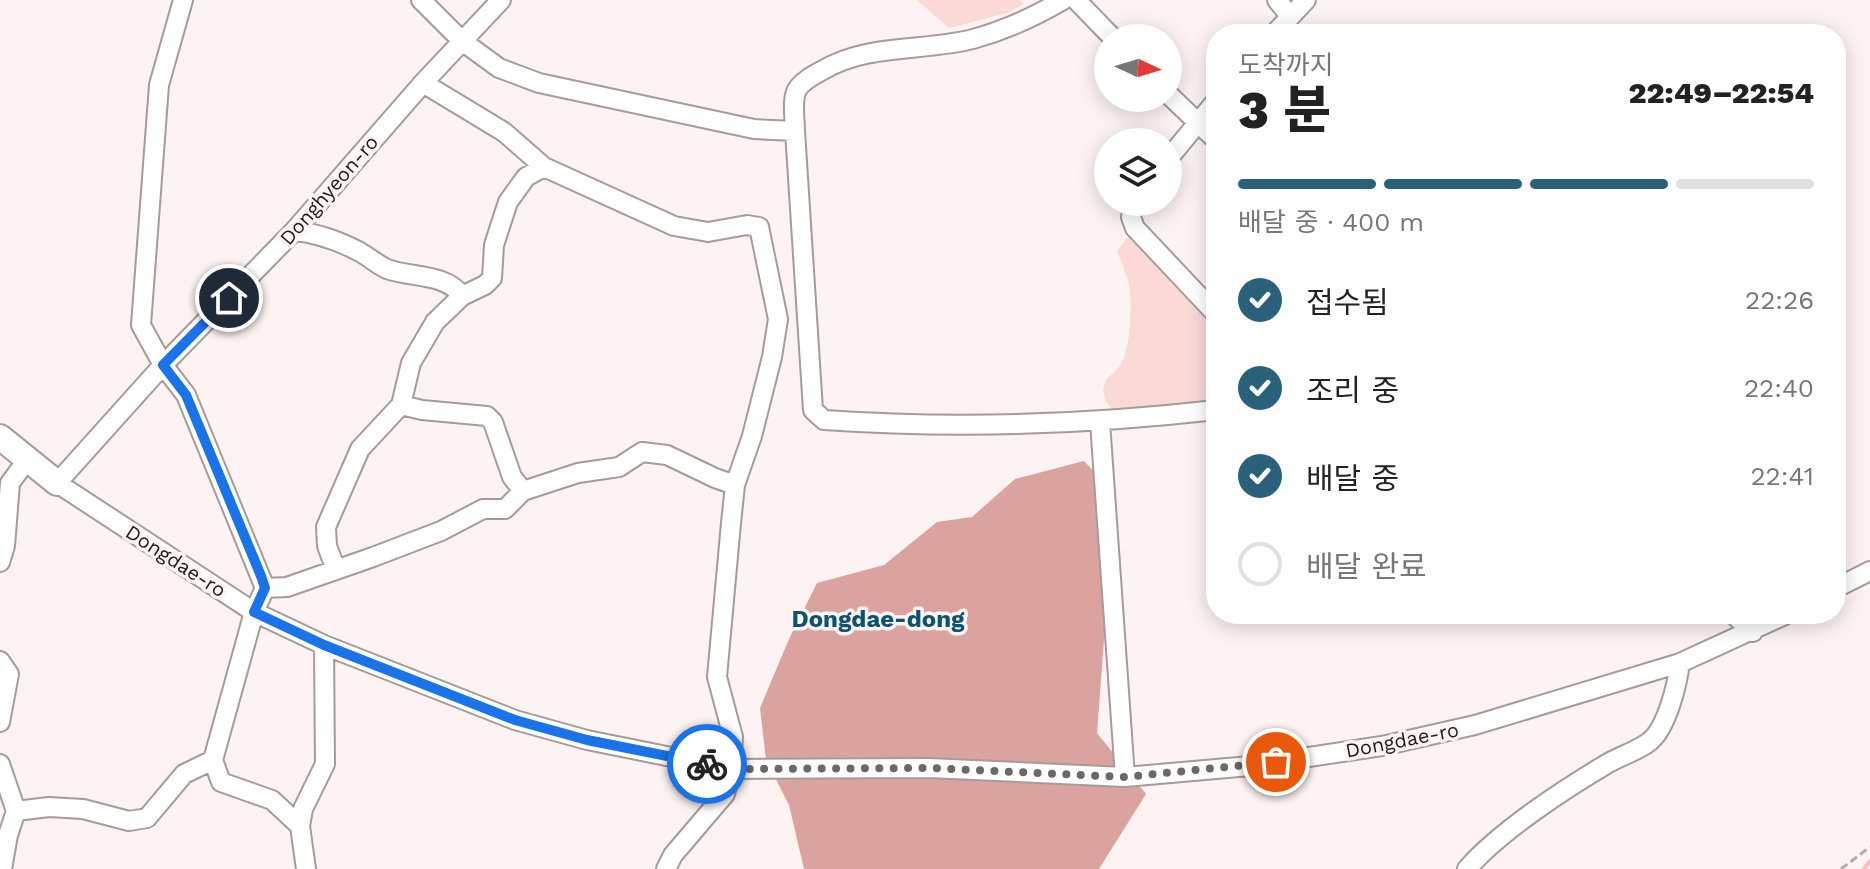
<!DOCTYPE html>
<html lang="ko">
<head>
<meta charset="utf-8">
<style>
  body { margin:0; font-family:"Work Sans","Noto Sans KR",sans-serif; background:#f2f2f2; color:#222; height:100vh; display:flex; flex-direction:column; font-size:30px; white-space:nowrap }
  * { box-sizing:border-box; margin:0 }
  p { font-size:26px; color:#767676 }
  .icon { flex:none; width:44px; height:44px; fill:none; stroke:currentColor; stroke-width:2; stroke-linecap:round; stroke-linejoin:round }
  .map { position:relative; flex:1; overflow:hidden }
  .side { position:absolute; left:1206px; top:24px; width:640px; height:600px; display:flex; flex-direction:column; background:#fff; border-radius:32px; box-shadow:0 4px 20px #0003 }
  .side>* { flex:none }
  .needle { width:52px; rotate:94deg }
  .buttons { position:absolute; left:1094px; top:24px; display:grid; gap:16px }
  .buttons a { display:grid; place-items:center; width:88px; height:88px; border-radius:50%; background:#fff; box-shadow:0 4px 20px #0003; font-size:40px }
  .pin { position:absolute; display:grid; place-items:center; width:68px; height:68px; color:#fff; margin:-34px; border:4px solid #fff; border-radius:50%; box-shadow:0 2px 8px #0007 }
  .courier { position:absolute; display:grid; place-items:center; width:80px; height:80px; margin:-40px; border:6px solid #1a73e8; border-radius:50%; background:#fff; color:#222; box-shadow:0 2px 10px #0007 }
  .headline em { font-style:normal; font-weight:800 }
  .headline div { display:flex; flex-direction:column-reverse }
  .headline { display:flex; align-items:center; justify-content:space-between; height:136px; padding:0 32px }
  h1 { font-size:52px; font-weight:800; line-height:60px }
  .bar { display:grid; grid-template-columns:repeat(4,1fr); gap:12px 8px; align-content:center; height:96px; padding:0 32px }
  .bar i { height:10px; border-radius:6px; background:#e0e0e0 }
  .bar .current { background:#29607a }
  .bar p { grid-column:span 4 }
  ol { padding:0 32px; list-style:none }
  li { display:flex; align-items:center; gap:24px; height:88px }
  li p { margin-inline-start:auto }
  li .icon { padding:8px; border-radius:50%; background:#29607a; color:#fff; stroke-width:4 }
  li:last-child { color:#767676 }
  li i { width:44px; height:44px; border:4px solid #e0e0e0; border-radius:50% }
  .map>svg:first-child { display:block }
</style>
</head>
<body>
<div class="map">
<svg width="1870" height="869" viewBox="0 0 1870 869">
  <rect width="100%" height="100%" fill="#fdf3f2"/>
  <!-- green -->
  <path fill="#fad9d7" d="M917,0H1019L1024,4L1007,13L949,28Z
    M1128,237L1216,330V400L1114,410L1106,402L1103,389L1106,380L1119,367L1125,356L1129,336L1131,307L1129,283L1117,251Z"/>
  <!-- forest -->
  <path fill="#dba3a0" d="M1084,461L1115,494L1097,733L1146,794L1099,869H804L789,805L766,760L760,708L789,639L817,583L884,565L937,522L972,517L1015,479Z"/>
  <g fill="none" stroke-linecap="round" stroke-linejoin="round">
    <!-- stream -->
    <path stroke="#f6bdba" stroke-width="4" d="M1864,869L1870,861"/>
    <defs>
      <path id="minor" d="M183,0L159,85L141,325L163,365L186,395L265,588L254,612L213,760L221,782L272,800L300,826
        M421,0L462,41L499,68L539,83L754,129L795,131
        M501,0L423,83L294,231L163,365L57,483L254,612L324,645L515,720L587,740L731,769L929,768L1125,777L1250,766L1382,746L1475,725L1680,663L1787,614
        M1063,0C1034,17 1006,30 973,39C922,52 870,43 823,70C814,75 804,80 798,88C791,98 795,118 795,131L813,410L824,420C955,429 1085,425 1216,410
        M1076,0L1113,38
        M1277,0L1290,16
        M1274,34L1306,0
        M423,83L504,132L544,167L674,226L708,232L747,225L759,227L778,319L772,357L752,436L735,485L731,523L717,677L733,737L731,769L725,794L673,855L666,869
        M1168,94L1216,140
        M1168,159L1216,101
        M1134,202L1131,217L1135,228L1216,314
        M294,231C318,233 339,241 360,252C369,257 378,265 387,269C411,278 446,273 462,296
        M401,405L422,410L487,416L493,422L512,477L523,491
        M1100,422L1125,777
        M0,562L5,546L10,483L27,460
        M336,570L327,546L326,527L360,449L401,405L411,363L435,322L462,296L485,285L492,278L494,245L508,202L526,177L544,167
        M265,588L287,587L373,557L441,531L483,509H505L523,491L578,473L619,467L642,452L667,455L715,478L735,485
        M1836,588L1870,571
        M1733,614L1753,632
        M0,661L9,674L0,722
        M0,764L16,811L8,835L2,869
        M16,811L49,807L83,809L129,821L147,818L184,774L213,760
        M306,869L300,826L303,809L325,764L324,645
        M1467,869C1499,832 1563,790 1605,765C1619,756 1636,752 1649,742C1667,728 1677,685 1680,663"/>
      <path id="major" d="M0,437L57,483"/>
    </defs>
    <!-- minor casing -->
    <use href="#minor" stroke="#a79a9a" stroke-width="22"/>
    <!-- major casing -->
    <use href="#major" stroke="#a79a9a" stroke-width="28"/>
    <!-- path -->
    <path stroke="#b3abaa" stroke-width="3" stroke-dasharray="8 4" stroke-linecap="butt" d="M1841,869L1870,847"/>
    <!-- minor -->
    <use href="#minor" stroke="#fff" stroke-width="18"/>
    <!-- major -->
    <use href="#major" stroke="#fff" stroke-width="24"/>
  </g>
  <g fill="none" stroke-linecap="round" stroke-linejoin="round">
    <!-- done -->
    <path stroke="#6d6766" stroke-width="8" stroke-dasharray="0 14.4" d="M707,764L731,769L929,768L1125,777L1276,762"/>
    <!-- route -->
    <path stroke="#1a73e8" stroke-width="10" d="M229,298L163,365L186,395L261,576L265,588L254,612L324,645L515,720L587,740L707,764"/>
  </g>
  <g text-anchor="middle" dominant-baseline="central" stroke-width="7" stroke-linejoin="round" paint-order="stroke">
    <!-- street labels -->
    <g font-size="20" fill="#1f1b1a" stroke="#fdf3f2">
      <text transform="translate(329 190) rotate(-49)">Donghyeon-ro</text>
      <text transform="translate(176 561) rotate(33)">Dongdae-ro</text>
      <text transform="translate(1402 740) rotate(-11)">Dongdae-ro</text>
    </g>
    <!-- quarter labels -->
    <g font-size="24" font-weight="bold" fill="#0b536f" stroke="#fdf3f2">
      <text x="878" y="619">Dongdae-dong</text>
    </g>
  </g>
</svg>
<div class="buttons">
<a><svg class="needle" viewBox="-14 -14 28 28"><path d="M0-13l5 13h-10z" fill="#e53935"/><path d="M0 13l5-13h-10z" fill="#767676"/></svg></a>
<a><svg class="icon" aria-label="layers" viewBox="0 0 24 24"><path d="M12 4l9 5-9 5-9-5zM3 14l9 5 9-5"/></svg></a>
</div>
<div class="pin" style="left:1276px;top:762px;background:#ea580c"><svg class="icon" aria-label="bag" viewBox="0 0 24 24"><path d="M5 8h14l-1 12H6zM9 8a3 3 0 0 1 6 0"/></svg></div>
<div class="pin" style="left:229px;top:298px;background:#1f2937"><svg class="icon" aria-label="home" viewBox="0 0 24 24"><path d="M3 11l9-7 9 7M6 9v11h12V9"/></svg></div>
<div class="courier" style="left:707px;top:764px"><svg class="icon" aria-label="bike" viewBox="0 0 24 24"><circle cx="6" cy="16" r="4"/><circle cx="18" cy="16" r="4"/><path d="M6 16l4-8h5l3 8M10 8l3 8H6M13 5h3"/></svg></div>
<section class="side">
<div class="headline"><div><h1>3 분</h1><p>도착까지</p></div><em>22:49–22:54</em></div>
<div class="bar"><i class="current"></i><i class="current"></i><i class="current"></i><i></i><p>배달 중 · 400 m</p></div>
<ol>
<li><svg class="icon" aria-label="check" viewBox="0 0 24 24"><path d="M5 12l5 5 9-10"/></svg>접수됨<p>22:26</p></li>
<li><svg class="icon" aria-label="check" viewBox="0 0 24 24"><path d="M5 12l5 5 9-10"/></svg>조리 중<p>22:40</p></li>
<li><svg class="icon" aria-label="check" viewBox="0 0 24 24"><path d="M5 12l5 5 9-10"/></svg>배달 중<p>22:41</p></li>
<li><i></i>배달 완료</li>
</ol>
</section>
</div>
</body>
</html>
